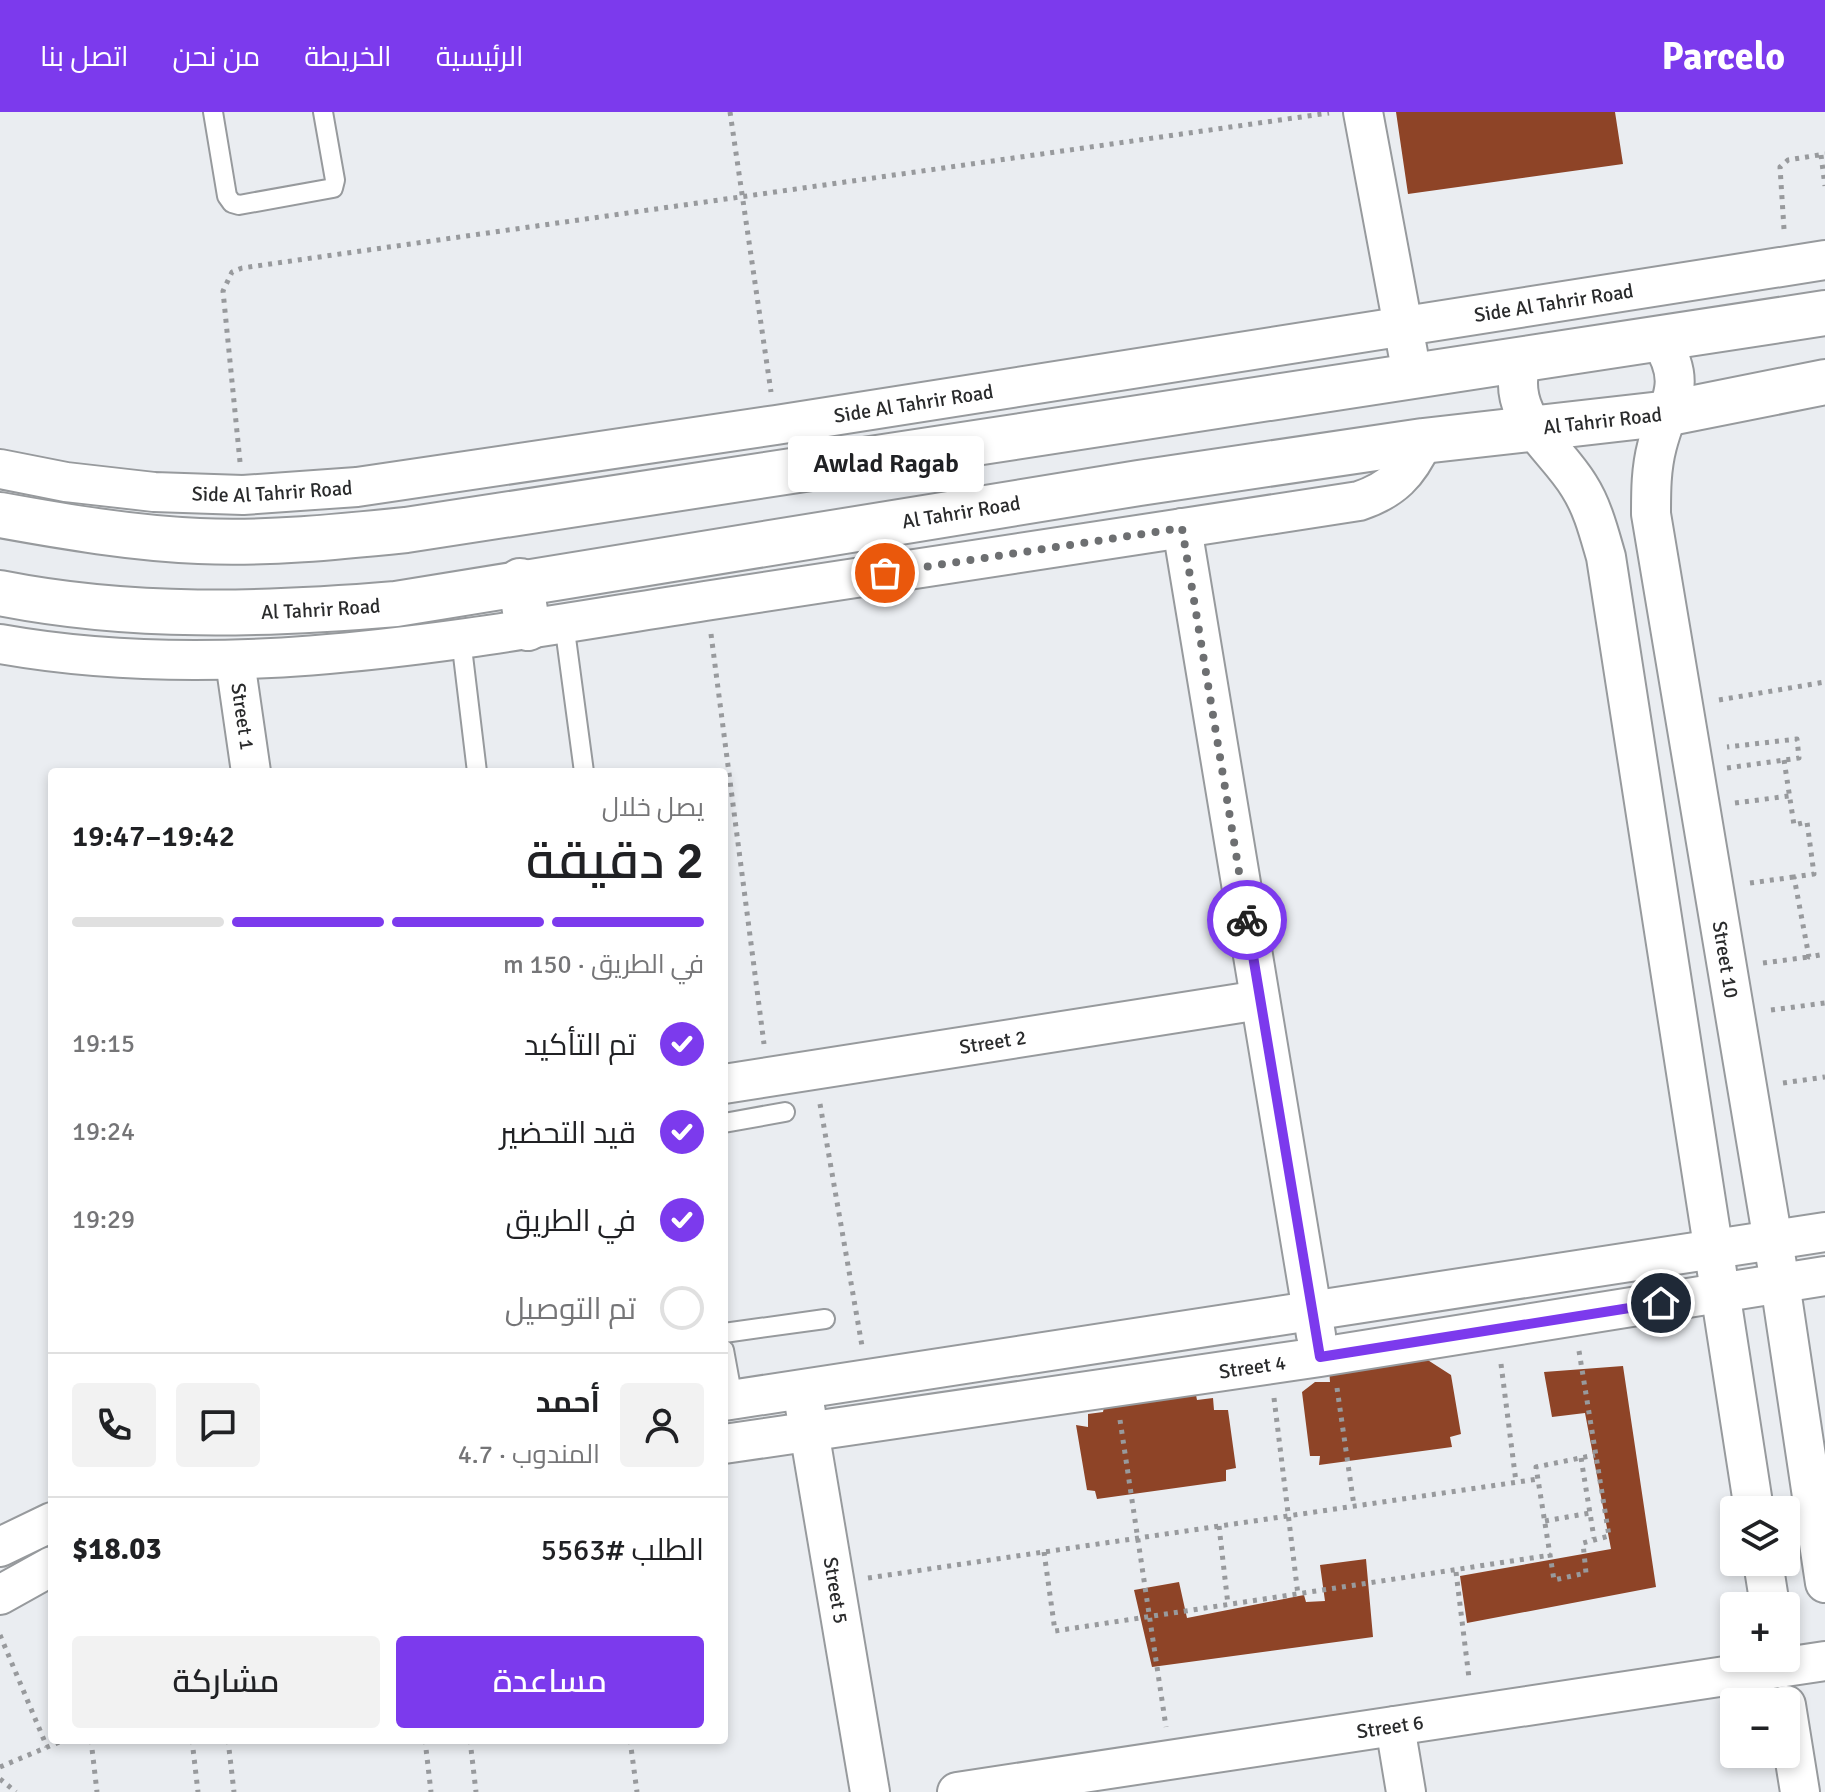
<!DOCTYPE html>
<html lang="ar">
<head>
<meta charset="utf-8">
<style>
  body { margin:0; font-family:Signika,Cairo,sans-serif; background:#f2f2f2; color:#202124; direction:rtl; height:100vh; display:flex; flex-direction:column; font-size:30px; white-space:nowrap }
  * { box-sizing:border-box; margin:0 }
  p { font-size:26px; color:#757577 }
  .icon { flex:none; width:44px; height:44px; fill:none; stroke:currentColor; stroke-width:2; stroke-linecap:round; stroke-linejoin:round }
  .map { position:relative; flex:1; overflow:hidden; direction:ltr }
  .panel { position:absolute; left:48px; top:656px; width:680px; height:976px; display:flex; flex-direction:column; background:#fff; border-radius:8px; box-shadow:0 4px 12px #0003; direction:rtl }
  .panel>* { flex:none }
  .tools { position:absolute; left:1720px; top:1384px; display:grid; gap:16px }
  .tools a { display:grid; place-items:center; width:80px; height:80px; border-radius:8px; background:#fff; box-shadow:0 4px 12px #0003; font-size:40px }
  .pin { position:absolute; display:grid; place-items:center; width:68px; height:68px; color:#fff; margin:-34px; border:4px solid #fff; border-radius:50%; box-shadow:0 2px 8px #0007 }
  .courier { position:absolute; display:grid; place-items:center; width:80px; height:80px; margin:-40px; border:6px solid #7c3aed; border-radius:50%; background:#fff; color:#222; box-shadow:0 2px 10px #0007 }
  .bubble { position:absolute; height:56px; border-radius:8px; background:#fff; box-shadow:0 4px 12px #0003; font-size:26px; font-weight:600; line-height:56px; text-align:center; direction:rtl }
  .summary em { font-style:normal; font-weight:600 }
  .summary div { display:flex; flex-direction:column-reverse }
  .summary { display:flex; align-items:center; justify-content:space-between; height:136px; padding:0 24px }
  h1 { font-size:52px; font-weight:600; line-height:60px }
  .bar { display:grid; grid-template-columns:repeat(4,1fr); gap:12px 8px; align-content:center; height:96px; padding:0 24px }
  .bar i { height:10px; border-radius:6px; background:#e0e0e0 }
  .bar .on { background:#7c3aed }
  .bar p { grid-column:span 4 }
  .line { display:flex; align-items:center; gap:20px; padding:0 24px; border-top:2px solid #e0e0e0 }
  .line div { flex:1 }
  .round { display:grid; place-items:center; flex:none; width:84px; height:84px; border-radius:8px; background:#f2f2f2 }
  ol { padding:0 24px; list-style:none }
  li { display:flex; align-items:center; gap:24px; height:88px }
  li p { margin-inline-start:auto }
  li .icon { padding:8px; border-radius:50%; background:#7c3aed; color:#fff; stroke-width:4 }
  li:last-child { color:#757577 }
  li i { width:44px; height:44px; border:4px solid #e0e0e0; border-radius:50% }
  .primary-button { display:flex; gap:16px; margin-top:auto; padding:16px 24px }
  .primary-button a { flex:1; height:92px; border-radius:8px; background:#7c3aed; color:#fff; font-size:32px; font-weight:600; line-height:92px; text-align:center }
  .primary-button a+a { background:#f2f2f2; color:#202124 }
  header { display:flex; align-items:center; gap:48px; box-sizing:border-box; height:112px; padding:0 40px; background:#7c3aed; color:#fff }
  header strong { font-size:38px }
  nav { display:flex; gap:44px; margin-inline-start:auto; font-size:28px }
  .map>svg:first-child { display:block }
</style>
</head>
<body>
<header>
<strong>Parcelo</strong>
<nav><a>الرئيسية</a><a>الخريطة</a><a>من نحن</a><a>اتصل بنا</a></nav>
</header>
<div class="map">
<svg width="1825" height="1680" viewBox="0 0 1825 1680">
  <rect width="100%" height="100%" fill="#eaedf1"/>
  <!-- building -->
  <path fill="#8e4427" d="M1396,0H1615L1623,52L1408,82Z
    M1423,1245L1451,1263L1461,1322L1450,1325L1452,1335L1319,1353L1320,1344H1310L1302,1280L1315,1270H1330L1329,1256Z
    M1623,1254L1656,1475L1467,1511L1460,1464L1611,1437L1585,1301L1552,1305L1544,1260Z
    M1195,1278L1197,1288L1213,1286L1214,1298H1228L1236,1356L1226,1358V1369L1097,1387L1095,1379L1087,1378L1076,1313L1088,1315V1302L1103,1300L1104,1295Z
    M1366,1447L1373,1525L1152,1555L1134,1478L1179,1470L1187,1506L1304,1483L1306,1490L1325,1489L1320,1453Z"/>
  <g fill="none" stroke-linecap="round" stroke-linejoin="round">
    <defs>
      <path id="lane" d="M213,0L227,84L232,91L239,93L333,76L335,68L323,0
        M564,511L584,660
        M461,527L477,660
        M724,1011L785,1000
        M724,1221L825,1207
        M724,1238L733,1287"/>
      <g id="street">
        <path d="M1363,0L1408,241"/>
        <path id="s1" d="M1660,228C1689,272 1668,290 1657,334C1651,357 1651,379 1651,402L1780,1171L1825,1471"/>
        <path d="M1521,250C1505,305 1554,333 1579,374C1593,396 1599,421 1606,445L1754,1398"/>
        <path id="s2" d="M0,357L66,370L154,380L243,383L357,375L776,313L1825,148"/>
        <path d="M1182,416L1316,1223"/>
        <path d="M0,532C235,574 472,525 705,489C922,455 1141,423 1359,389C1392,378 1409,361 1423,329"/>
        <path id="s3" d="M235,549L251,660"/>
        <path id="s4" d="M724,972L1260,888"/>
        <path d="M724,1289L1825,1120"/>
        <path id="s5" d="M805,1295L870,1680"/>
        <path id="s6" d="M724,1332L1320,1245L1825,1164"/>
        <path d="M0,1435L52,1410"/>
        <path d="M1763,1450L1770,1494"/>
        <path d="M0,1483L52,1454"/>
        <path d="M1786,1593L1800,1680"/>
        <path d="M1395,1614L1406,1680"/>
        <path id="s7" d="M957,1680L1825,1549"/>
      </g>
      <g id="secondary">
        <path d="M0,403C66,415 132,426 199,429C268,432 337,425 406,418L1825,201"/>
        <path d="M520,469L528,516"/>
        <path id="s8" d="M0,481C131,507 264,503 396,492L1139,371L1423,329L1670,301L1825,270"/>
      </g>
    </defs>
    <!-- lane casing -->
    <use href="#lane" stroke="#979a9d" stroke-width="22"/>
    <!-- street casing -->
    <use href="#street" stroke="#979a9d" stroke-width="42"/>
    <!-- secondary casing -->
    <use href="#secondary" stroke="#979a9d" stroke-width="48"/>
    <!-- path -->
    <path stroke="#989a9d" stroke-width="5" stroke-dasharray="4 6" stroke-linecap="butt" d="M730,0L771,280
      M1821,43L1825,74
      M1784,117L1780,55L1788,48L1825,42
      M240,350L223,179L232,160L242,156L1329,1
      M711,522L764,932
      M1719,588L1825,570
      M1784,648L1794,713L1807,710L1814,762L1794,765L1809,845L1825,842
      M1727,656L1799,646L1797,627L1727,635
      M1735,691L1789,684
      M1750,771L1794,765
      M1763,851L1809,845
      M1771,898L1825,891
      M1783,971L1825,965
      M820,992L862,1234
      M1579,1239L1609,1424L1583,1431L1586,1461L1554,1468L1536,1355L1595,1343
      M1501,1252L1516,1370
      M1337,1276L1354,1394
      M1274,1286L1298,1483
      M1120,1308L1166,1615
      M1581,1346L1594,1426
      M1545,1409L1590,1401
      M1219,1414L1228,1493
      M1044,1440L1055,1519L1551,1443
      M1456,1460L1469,1566
      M868,1466L1538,1367
      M0,1523L47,1635
      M91,1628L97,1680
      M192,1628L198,1680
      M228,1628L234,1680
      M425,1628L431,1680
      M470,1628L476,1680
      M630,1628L637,1680
      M0,1655L64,1628
      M0,1667L16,1680"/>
    <!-- lane -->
    <use href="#lane" stroke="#fff" stroke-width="18"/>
    <!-- street -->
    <use href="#street" stroke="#fff" stroke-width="38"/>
    <!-- secondary -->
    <use href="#secondary" stroke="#fff" stroke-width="44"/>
  </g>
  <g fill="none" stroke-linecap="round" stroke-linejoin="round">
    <!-- done -->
    <path stroke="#6d6f71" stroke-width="8" stroke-dasharray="0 14.4" d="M885,461L1182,416L1247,808"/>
    <!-- route -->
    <path stroke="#7c3aed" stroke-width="10" d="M1247,808L1320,1245L1661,1191"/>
  </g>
  <g text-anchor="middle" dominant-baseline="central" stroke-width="8" stroke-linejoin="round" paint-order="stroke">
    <!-- street labels -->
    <g font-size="20" fill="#2a2b2c" stroke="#eaedf1">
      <text stroke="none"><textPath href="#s2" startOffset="1570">Side Al Tahrir Road</textPath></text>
      <text stroke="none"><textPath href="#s2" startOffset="922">Side Al Tahrir Road</textPath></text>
      <text stroke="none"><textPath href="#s8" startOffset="1618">Al Tahrir Road</textPath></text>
      <text stroke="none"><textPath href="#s2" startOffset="274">Side Al Tahrir Road</textPath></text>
      <text stroke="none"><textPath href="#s8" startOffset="970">Al Tahrir Road</textPath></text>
      <text stroke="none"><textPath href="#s8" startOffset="322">Al Tahrir Road</textPath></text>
      <text stroke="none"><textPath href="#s3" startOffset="56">Street 1</textPath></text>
      <text stroke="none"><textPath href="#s1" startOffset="632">Street 10</textPath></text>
      <text stroke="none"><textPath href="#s4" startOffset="272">Street 2</textPath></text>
      <text stroke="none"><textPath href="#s6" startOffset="534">Street 4</textPath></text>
      <text stroke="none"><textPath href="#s5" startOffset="186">Street 5</textPath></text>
      <text stroke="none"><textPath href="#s7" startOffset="438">Street 6</textPath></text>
    </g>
  </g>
</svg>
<div class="tools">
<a><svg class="icon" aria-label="layers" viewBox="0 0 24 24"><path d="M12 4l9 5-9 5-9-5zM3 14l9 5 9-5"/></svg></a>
<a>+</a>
<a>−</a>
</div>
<div class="pin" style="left:885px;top:461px;background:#ea580c"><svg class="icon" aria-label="bag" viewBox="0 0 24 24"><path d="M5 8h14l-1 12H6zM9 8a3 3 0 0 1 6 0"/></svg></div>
<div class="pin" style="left:1661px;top:1191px;background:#1f2937"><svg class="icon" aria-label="home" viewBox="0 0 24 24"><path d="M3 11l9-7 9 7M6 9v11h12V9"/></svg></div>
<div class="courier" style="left:1247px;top:808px"><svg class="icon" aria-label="bike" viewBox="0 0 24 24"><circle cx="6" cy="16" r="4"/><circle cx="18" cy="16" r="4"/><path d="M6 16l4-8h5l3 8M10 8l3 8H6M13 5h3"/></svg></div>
<div class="bubble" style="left:788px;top:324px;width:196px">Awlad Ragab</div>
<section class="panel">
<div class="summary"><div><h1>2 دقيقة</h1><p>يصل خلال</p></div><em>19:42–19:47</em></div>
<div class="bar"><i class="on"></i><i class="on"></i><i class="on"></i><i></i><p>في الطريق · 150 m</p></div>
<ol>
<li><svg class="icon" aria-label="check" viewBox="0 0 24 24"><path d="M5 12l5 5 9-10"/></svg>تم التأكيد<p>19:15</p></li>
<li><svg class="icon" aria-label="check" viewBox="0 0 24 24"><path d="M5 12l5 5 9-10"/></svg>قيد التحضير<p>19:24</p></li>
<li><svg class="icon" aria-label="check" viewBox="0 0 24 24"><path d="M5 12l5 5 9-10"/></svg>في الطريق<p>19:29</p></li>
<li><i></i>تم التوصيل</li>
</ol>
<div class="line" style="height:144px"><a class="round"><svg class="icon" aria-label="person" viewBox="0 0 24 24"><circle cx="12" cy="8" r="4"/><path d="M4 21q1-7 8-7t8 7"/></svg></a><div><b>أحمد</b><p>المندوب · 4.7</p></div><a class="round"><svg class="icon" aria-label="chat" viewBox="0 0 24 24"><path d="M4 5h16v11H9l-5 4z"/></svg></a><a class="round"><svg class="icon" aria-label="phone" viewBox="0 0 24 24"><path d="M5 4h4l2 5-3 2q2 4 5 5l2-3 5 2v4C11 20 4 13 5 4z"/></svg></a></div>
<div class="line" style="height:104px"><div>الطلب #5563</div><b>$18.03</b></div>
<div class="primary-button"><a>مساعدة</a><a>مشاركة</a></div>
</section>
</div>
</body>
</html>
